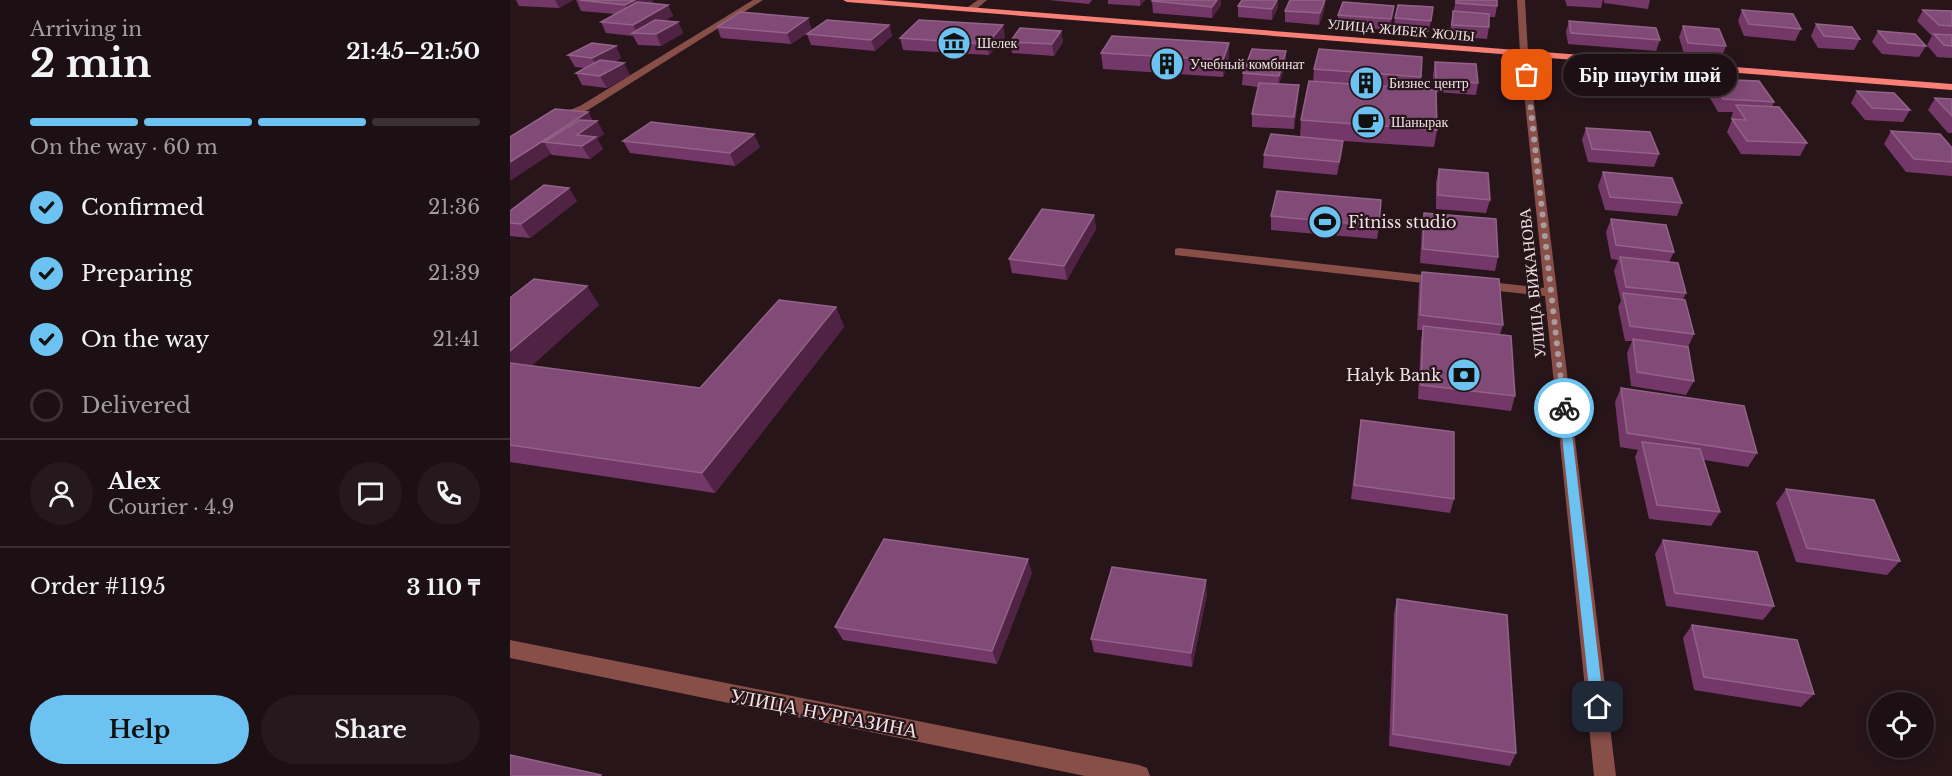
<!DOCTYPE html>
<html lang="en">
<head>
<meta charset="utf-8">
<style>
  body { margin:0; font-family:"Libre Baskerville",serif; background:#25191d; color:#f1f3f6; height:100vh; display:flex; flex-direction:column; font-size:22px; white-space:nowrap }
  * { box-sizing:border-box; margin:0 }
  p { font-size:20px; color:#a09da0 }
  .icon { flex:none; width:33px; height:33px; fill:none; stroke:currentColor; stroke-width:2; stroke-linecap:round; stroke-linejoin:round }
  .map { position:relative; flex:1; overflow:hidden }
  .panel { display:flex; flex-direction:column; background:#1d1014; width:510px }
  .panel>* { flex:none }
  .controls { position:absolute; left:1358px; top:692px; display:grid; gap:12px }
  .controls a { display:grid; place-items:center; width:66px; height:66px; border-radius:50%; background:#1d1014; box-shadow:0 3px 15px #0003,0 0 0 2px #3b3034; font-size:30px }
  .pin { position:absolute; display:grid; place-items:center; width:51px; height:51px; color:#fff; margin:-26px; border-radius:12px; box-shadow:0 3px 9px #0006 }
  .courier { position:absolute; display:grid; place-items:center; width:60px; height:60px; margin:-30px; border:4px solid #6cc3f2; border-radius:50%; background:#fff; color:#222; box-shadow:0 2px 8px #0007 }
  .bubble { position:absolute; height:42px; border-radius:21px; background:#1d1014; box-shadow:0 3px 15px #0003,0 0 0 2px #3b3034; font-size:20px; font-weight:700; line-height:42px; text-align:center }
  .headline em { font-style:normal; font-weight:700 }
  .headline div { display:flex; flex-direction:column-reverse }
  .headline { display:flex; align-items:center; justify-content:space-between; height:102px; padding:0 30px }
  h1 { font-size:39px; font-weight:700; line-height:45px }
  .bar { display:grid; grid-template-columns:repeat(4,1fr); gap:9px 6px; align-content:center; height:72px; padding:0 30px }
  .bar i { height:8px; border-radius:4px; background:#3b3034 }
  .bar .active { background:#6cc3f2 }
  .bar p { grid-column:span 4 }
  .line { display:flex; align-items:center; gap:15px; padding:0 30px; border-top:2px solid #3b3034 }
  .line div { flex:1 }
  .round { display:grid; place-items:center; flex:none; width:63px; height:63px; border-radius:32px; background:#25191d }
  ol { padding:0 30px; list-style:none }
  li { display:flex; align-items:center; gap:18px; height:66px }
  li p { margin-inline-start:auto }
  li .icon { padding:6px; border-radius:50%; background:#6cc3f2; color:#111; stroke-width:4 }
  li:last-child { color:#a09da0 }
  li i { width:33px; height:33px; border:3px solid #3b3034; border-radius:50% }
  .action { display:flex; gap:12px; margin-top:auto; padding:12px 30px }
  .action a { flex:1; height:69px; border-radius:36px; background:#6cc3f2; color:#111; font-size:24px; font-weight:700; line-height:69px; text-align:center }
  .action a+a { background:#25191d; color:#f1f3f6 }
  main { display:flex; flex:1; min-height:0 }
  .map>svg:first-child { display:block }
</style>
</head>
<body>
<main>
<section class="panel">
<div class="headline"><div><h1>2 min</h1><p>Arriving in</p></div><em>21:45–21:50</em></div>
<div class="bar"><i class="active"></i><i class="active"></i><i class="active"></i><i></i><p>On the way · 60 m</p></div>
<ol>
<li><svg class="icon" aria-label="check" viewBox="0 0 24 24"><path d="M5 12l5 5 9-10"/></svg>Confirmed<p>21:36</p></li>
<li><svg class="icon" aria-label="check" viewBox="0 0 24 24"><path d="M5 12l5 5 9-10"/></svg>Preparing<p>21:39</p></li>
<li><svg class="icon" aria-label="check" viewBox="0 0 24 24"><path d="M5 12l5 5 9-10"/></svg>On the way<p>21:41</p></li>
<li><i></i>Delivered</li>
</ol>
<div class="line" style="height:108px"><a class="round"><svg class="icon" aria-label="person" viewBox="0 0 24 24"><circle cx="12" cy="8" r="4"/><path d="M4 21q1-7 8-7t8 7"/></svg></a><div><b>Alex</b><p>Courier · 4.9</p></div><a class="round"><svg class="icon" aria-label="chat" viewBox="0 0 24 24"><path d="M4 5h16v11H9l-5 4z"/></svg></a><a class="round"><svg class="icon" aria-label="phone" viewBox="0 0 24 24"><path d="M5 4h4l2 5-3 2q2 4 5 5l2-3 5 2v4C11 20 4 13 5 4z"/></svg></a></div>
<div class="line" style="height:78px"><div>Order #1195</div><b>3 110 ₸</b></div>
<div class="action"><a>Help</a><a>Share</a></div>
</section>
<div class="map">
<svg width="1442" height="776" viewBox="0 0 1442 776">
  <rect width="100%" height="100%" fill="#27151a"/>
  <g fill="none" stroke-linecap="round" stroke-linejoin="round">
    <!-- minor -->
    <path fill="#884f49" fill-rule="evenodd" d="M243,0H253L78,110L47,120L42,117L70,106Z
      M468,0H477L464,11H458V7Z
      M1007,0H1015L1018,53L1106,776H1084L1035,296L970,289L963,285L970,281L1034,288L1010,53Z
      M669,248L931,277L938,281L931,285L665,255V249Z
      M0,640L629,765L637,768L640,776H575L0,658Z"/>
    <!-- major -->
    <path fill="#f88076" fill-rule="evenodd" d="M333,0H368L1442,84V90L337,2Z"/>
  </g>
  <!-- wall -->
  <path fill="#743868" d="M6,0H63L49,8L9,6Z
    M66,0L158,5L163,16L154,21L168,22L173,33L151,46L128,45L123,36L96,33L91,22L105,14L71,11Z
    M538,0H582L579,4Z
    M598,0H635L630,6L598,4Z
    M732,0H768V7L762,20L728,17V6Z
    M815,0L814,11L809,25L775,22V11Z
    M946,0L987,6L985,17H979V27L977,39L940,36L941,22Z
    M1055,0H1093L1091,8L1057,6Z
    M1094,0H1140L1138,9L1094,3Z
    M642,1L711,5L702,18L643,13Z
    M884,6L879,30L827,26L828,15Z
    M923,7L919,32L884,29L885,18Z
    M1232,10L1291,29L1285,41L1234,36L1228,21Z
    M1413,10L1442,11V58L1427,57L1417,45L1422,36L1407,21Z
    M1059,21L1150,40L1146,51L1058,44L1056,32Z
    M1306,24L1350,39L1344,50L1308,48L1301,36Z
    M379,25L382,36L365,51L301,45L297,34Z
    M1173,26L1216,46L1211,58L1174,54L1169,37Z
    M207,27L302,30L281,44L211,38Z
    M551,31L553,42L544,56L502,53L500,42Z
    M1368,31L1416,46L1409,57L1372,54L1362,42Z
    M495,37L479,55L393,50L390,38Z
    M106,46L111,58L104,62L120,75L97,88L72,85L66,73L74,68L65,67L58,55Z
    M591,53L719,59L713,77L593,69Z
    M925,62L968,83L966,95L926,92L927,130L924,147L833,141L832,153L827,175L753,168L754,155L790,137L791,120L803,82L804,69L911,77L909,89L923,90V74Z
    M776,63L769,84L788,98L784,129L742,127V114L748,87L732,85L733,73Z
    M1155,73L1178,86L1173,98L1153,96L1150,85Z
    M1200,79L1264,102L1262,107L1297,143L1290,156L1231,154L1217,132L1222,120L1221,118L1223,112H1208L1196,91Z
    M1347,91L1400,110L1393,122L1355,120L1341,103Z
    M1425,98L1442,99V133H1438L1418,110Z
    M78,112L83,121H87L94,134L87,139L93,149L80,159L42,155L41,154L0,137Z
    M1076,128L1149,154L1144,167L1078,162L1072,140Z
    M1381,131L1442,148V176L1396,172L1374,144Z
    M113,141L250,147L225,166L120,153Z
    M929,169L980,200L976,213L926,209V182Z
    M1093,172L1172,203L1167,216L1095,210L1088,186Z
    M67,201L20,238L0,236V211Z
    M914,213L988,257L985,271L910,263L912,226Z
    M584,215L586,229L557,280L502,273L499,259Z
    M761,216L869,226L867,239L761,230Z
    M1101,219L1164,252L1159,262L1176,293L1173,300L1184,334L1178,347L1184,381L1176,395L1121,386L1117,353L1122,341H1115L1108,307L1111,301L1104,271L1108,260L1101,259L1096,232Z
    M912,272L993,325L990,334L1005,396L1001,411L908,399L911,340L913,330H907L909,285Z
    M0,298L89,305L21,366L190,388L326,307L334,327L205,493L0,462Z
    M1111,388L1247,453L1238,467L1194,460L1210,512L1201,526L1139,519L1125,457L1128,450L1110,447L1105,402Z
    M851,420L944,499L940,513L841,499Z
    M1276,489L1390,561L1377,575L1286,562L1266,503Z
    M1153,540L1264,606L1253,620L1156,606L1145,554Z
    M522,573L487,664L333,640L325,627Z
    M697,594L682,667L584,652L581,639Z
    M887,599L1006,753L1000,766L879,746L884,613Z
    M1182,625L1304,694L1291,707L1184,690L1173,638Z"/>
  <!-- shaded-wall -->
  <path fill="#502243" d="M45,0H63L49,8Z
    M125,0H142L144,4L121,16L115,5Z
    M630,0H635L630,6Z
    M707,0H711V5L702,18V7Z
    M767,0H768V7L762,20V9Z
    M815,0L814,11L809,25L810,13Z
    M158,5L163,16L132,34L127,33L123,25Z
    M884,6L883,17L879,30L881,19Z
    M298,18L302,30L281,44L277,33Z
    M168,22L173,33L151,46L146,34Z
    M379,25L382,36L365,51L361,40Z
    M493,25L495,37L479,55L477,44Z
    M551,31L553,42L544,56L542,44Z
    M719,43V59L713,77V60Z
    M106,46L111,58L89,70L82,58Z
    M776,51V63L768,88L769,76Z
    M114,63L120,75L97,88L90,76Z
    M789,85L788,98L784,129V117Z
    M78,112L84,123L87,121L94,134L87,139L93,149L80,159L72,146L34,142L41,154L0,181V162Z
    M244,134L250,147L225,166L220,153Z
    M833,141L832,153L827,175L829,162Z
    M59,188L67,201L20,238L11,224Z
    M584,215L586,229L557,280L554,266Z
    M77,286L89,305L4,382L0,377V351Z
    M326,307L334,327L205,493L192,473Z
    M518,559L522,573L487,664L482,651Z
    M696,580L697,594L682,667L681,653Z"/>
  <!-- building -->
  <path fill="#824a76" stroke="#936288" stroke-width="1.5" d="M69,0H125L115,5Z
    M643,0H707L702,7L642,1Z
    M732,0H767L762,9L728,6Z
    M780,0H815L810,13L775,11Z
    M946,0H987V6L946,3Z
    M127,2L158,5L123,25L91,22Z
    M833,2L884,6L881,19L828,15Z
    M888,5L923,7L921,21L885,18Z
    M1232,10L1283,14L1291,29L1239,24Z
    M1413,10L1442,11V26L1429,25Z
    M943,11L979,14V27L942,25Z
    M230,12L298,18L277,33L207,27Z
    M145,20L168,22L146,34L122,33Z
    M317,20L379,25L361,40L297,34Z
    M409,20L493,25L477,44L390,38Z
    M1059,21L1146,28L1150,40L1061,33Z
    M1306,24L1342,27L1350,39L1314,36Z
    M1173,26L1209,29L1216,46L1178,43Z
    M510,28L551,31L542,44L500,42Z
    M1368,31L1405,34L1416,46L1378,43Z
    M1424,34L1442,35V46L1434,45Z
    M602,36L719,43L713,60L591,53Z
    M82,43L106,46L82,58L58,55Z
    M742,49L776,51L769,76L733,73Z
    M809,49L912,57L911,77L804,69Z
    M90,60L114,63L90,76L66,73Z
    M925,62L966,64L968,83L926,80Z
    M1155,73L1175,74L1178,86L1157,84Z
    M1200,79L1249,81L1264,102L1213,99Z
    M799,81L926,90L927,130L791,120Z
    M749,83L789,85L784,117L742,114Z
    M1347,91L1384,93L1400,110L1362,108Z
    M1425,98L1442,99V116Z
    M1226,105L1269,107L1297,143L1237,141L1222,119L1236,120Z
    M45,109L78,112L0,162V137Z
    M69,120L87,121L67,135L86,137L72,146L34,142Z
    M141,122L244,134L220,153L113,141Z
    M1076,128L1140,132L1149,154L1082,149Z
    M1381,131L1430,134L1442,148V162L1404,159Z
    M761,134L833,141L829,162L754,155Z
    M929,169L978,173L980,200L928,195Z
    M1093,172L1162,178L1172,203L1100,197Z
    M34,185L59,188L11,224L0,223V211Z
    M767,191L871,200L869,226L761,216Z
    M532,209L584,215L554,266L499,259Z
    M914,213L986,219L988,257L913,249Z
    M1101,219L1156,225L1164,252L1106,245Z
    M1110,257L1168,263L1176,293L1116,287Z
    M912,272L989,279L993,325L910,315Z
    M24,279L77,286L0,351V298Z
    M1113,293L1175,300L1184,334L1120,326Z
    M269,300L326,307L192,473L0,445V363L190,388Z
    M913,326L1001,336L1005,396L911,385Z
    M1123,339L1178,347L1184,381L1127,372Z
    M1111,388L1234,406L1247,453L1117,433Z
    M851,420L944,432V499L844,485Z
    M1132,442L1190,449L1210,512L1147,505Z
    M1276,489L1364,500L1390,561L1297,548Z
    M374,539L518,559L482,651L325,627Z
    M1153,540L1247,552L1264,606L1165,593Z
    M602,567L696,580L681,653L581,639Z
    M887,599L997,615L1006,753L883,734Z
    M1182,625L1287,640L1304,694L1194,677Z
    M0,755L91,775L90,776H0Z"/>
  <!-- route -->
  <path fill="#6cc3f2" d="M1054,404L1059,408L1094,707L1088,713L1081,707L1049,408Z"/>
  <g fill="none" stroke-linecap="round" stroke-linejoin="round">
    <!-- done -->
    <path stroke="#aa9b9f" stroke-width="6" stroke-dasharray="0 10.8" d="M1017,75L1054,408"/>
  </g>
  <!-- icons -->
  <defs>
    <symbol id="museum-disc" viewBox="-11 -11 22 22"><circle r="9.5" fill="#6cc3f2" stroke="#27151a"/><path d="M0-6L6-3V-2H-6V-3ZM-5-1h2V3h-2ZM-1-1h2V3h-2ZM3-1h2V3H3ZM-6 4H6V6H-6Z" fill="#111"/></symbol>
    <symbol id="building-disc" viewBox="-11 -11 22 22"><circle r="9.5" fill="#6cc3f2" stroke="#27151a"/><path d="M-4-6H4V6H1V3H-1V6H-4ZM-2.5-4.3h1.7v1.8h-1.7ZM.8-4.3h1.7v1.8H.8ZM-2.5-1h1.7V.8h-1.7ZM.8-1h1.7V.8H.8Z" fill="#111"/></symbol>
    <symbol id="cafe-disc" viewBox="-11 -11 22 22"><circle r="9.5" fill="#6cc3f2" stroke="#27151a"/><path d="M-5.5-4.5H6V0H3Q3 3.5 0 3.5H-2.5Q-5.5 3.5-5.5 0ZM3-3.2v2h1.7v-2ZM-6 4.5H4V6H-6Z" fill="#111"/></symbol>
    <symbol id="stadium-disc" viewBox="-11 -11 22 22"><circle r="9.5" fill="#6cc3f2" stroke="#27151a"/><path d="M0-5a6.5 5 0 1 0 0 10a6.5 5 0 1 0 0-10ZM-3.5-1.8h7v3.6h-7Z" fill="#111"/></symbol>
    <symbol id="bank-disc" viewBox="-11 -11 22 22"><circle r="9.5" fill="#6cc3f2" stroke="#27151a"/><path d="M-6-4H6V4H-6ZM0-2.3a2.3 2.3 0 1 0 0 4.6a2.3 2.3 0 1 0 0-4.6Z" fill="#111"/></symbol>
  </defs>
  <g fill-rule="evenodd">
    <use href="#museum-disc" x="425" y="24" width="38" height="38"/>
    <use href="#building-disc" x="638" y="45" width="38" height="38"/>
    <use href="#building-disc" x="837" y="64" width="38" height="38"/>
    <use href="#cafe-disc" x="839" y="103" width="38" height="38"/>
    <use href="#stadium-disc" x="796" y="203" width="38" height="38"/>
    <use href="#bank-disc" x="935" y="356" width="38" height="38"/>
  </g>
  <g text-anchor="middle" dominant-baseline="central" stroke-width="4.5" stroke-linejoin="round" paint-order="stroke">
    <!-- far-street labels -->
    <g font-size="14" fill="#f0e3e6" stroke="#27151a">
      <text transform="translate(891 30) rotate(5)">УЛИЦА ЖИБЕК ЖОЛЫ</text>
    </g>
    <!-- far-poi labels -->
    <g font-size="14" fill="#f0e3e6" stroke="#27151a" text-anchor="start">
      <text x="467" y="43">Шелек</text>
      <text x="680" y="64">Учебный комбинат</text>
      <text x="879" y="83">Бизнес центр</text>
      <text x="881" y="122">Шанырак</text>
    </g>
    <!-- poi labels -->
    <g font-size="16" fill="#f0e3e6" stroke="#27151a" text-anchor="start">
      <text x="838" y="222">Fitniss studio</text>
      <text x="931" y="375" text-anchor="end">Halyk Bank</text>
    </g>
    <!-- street labels -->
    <g font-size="16" fill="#f0e3e6" stroke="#27151a">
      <text transform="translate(1022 283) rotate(-96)">УЛИЦА БИЖАНОВА</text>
    </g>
    <!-- near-street labels -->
    <g font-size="20" fill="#f0e3e6" stroke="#27151a">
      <text transform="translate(314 713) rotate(11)">УЛИЦА НУРГАЗИНА</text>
    </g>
  </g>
</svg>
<div class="controls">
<a><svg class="icon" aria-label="locate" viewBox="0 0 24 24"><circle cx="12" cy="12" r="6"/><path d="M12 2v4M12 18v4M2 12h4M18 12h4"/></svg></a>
</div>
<div class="pin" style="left:1017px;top:75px;background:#ea580c"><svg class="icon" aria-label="bag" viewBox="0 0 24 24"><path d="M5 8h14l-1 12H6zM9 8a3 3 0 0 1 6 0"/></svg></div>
<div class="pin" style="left:1088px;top:707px;background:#1f2937"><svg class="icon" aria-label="home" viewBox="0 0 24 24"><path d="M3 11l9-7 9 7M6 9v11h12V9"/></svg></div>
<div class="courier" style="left:1054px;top:408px"><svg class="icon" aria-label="bike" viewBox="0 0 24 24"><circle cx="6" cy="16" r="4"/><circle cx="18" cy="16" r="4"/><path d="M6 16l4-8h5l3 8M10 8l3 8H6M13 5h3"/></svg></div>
<div class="bubble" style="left:1053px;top:54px;width:174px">Бір шәугім шәй</div>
</div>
</main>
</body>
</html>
